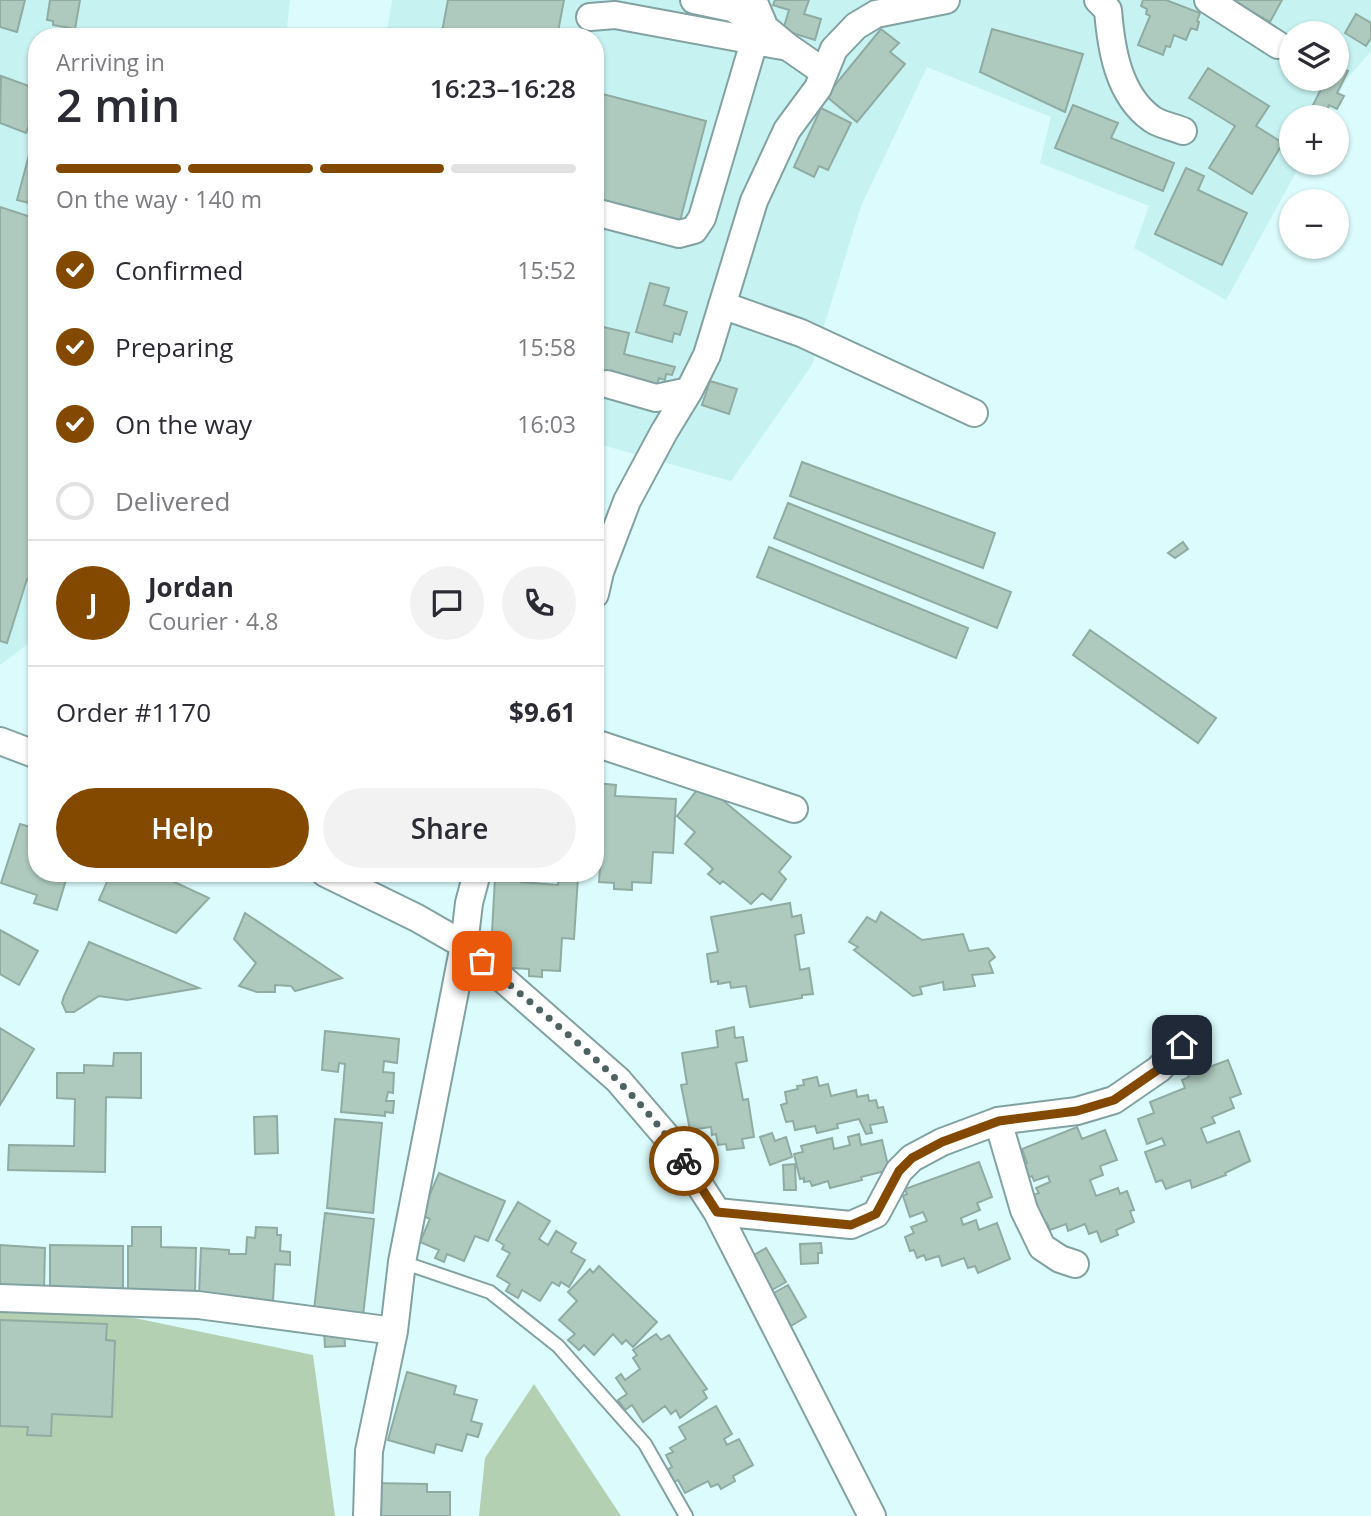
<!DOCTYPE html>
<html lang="en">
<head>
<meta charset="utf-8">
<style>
  body { margin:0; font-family:"Open Sans",sans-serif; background:#f2f2f3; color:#2b2b33; height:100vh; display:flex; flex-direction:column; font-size:26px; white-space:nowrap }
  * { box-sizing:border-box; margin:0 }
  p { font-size:23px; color:#7c7c81 }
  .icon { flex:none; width:38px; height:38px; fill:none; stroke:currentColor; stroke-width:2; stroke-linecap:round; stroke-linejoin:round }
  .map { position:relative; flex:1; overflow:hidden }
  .panel { position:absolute; left:28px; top:28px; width:576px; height:854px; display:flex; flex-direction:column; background:#fff; border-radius:28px; box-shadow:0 2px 5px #0004 }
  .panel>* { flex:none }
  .buttons { position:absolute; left:1279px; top:21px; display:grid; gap:14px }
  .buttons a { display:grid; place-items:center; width:70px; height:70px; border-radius:50%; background:#fff; box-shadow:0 2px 5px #0004; font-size:35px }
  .pin { position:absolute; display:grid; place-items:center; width:60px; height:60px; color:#fff; margin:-30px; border-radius:14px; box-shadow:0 4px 10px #0006 }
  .courier { position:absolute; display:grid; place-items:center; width:70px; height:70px; margin:-35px; border:5px solid #834900; border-radius:50%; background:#fff; color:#222; box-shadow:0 2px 9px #0007 }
  .summary em { font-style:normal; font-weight:600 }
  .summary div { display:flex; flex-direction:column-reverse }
  .summary { display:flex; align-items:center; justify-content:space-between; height:119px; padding:0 28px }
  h1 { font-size:46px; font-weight:600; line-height:52px }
  .bar { display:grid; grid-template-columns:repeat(4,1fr); gap:10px 7px; align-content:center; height:84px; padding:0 28px }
  .bar i { height:9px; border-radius:5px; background:#e1e1e2 }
  .bar .on { background:#834900 }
  .bar p { grid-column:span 4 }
  .line { display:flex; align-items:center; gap:18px; padding:0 28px; border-top:2px solid #e1e1e2 }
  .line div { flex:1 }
  .round { display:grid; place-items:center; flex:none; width:74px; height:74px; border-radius:37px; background:#f2f2f3 }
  ol { padding:0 28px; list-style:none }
  li { display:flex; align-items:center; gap:21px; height:77px }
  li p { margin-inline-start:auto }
  li .icon { padding:7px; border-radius:50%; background:#834900; color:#fff; stroke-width:4 }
  li:last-child { color:#7c7c81 }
  li i { width:38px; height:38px; border:4px solid #e1e1e2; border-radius:50% }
  .primary-button { display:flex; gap:14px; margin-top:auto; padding:14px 28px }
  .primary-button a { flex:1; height:80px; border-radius:42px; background:#834900; color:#fff; font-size:28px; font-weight:600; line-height:80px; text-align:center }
  .primary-button a+a { background:#f2f2f3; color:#2b2b33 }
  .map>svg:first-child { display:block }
</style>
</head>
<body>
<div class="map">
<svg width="1371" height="1516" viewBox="0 0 1371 1516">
  <rect width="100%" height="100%" fill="#dbfbfc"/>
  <!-- built -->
  <path fill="#c7f2f2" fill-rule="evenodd" d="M0,0H290L286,37H37V637L0,665Z
    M392,0H1371V51L1346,80L1326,117H1292V163H1301L1226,300L1134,248L1149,206L1040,163L1051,117L927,67L861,206L812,365L731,481L595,443V37H386ZM1292,33H1337V79H1292Z"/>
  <!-- green -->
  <path fill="#b4d0b2" d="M0,1308L120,1315L313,1355L335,1516H0Z
    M534,1384L621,1516H479L485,1458Z"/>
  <!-- building -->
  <path fill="#aecabf" stroke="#90aba1" stroke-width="2" d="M0,0H25L17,32L0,27Z
    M50,0H80L75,29L53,25V21L47,20Z
    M448,0H564L557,37H441Z
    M775,0H809L804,14L821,19L815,40L783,30L789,10L773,5Z
    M1143,0H1166L1200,13L1197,21L1199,22L1197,30L1191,28L1186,40L1174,35L1170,47L1166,46L1163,55L1138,45L1150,16L1146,14L1147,9L1141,6Z
    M1230,0H1282L1270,22Z
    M1356,14L1371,23V38L1366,46L1345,33Z
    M881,29L899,43L890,52L905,64L857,122L826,96Z
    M992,29L1083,54L1065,112L980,72Z
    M1337,66L1348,71L1337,93L1344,96L1337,109L1329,105L1325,114L1312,107L1323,85L1318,82L1319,79H1337Z
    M1208,68L1269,106L1256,126L1283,143L1252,194L1209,168L1235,126L1189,98Z
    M1,76L37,89V104L26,133L0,123Z
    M595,92L706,121L680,221L595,199Z
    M1073,105L1118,123L1111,138L1174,163L1163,191L1055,148Z
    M821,108L851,123L828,170L819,166L814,177L794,167Z
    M37,125V205L17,200Z
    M1186,168L1204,176L1198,190L1247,213L1222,265L1155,234Z
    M0,207L37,219V583L27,579L7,643L0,641Z
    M650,283L669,288L664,305L687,312L680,335L674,333L672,342L636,332Z
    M595,325L629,333L624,354L675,367L672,375L666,374L665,380L659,378L656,387L595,373Z
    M710,381L737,389L729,414L702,405Z
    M802,462L995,533L983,568L790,496Z
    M788,503L1011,592L997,628L774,538Z
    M1183,542L1188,549L1175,558L1168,553Z
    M769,547L968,628L956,658L757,577Z
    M1090,630L1216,718L1198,743L1073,655Z
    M595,783L616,785L615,796L676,799L673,853L653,852L651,883L632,882V890L614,889V883L599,882L601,849H595Z
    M708,788L791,857L779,872L786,879L771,900L762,893L751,904L723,881L720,884L708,874L713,869L708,864L685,844L695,832L677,816L697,790Z
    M20,824L37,829V873H68L57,910L34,903L37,895L1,883Z
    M111,873H155L209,898L176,933L99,900Z
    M500,873H521V882L558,885L559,875L578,877L574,939L562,938L560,971L542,970V977L529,976V969L495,967L496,950H491L495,878H500Z
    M790,903L792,917L801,915L804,933L795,935L800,970L809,968L813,994L802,995V998L750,1007L746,986L731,988L730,982L718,984V981L711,982L707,954L718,952L711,917Z
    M881,912L922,940L963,934L969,951L988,948L995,957L989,962L993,973L972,975L975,986L944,990L943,982L920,987L922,994L913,996L854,950L858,947L849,942L867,917L876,922Z
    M245,913L342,978L295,991L291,986L275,985V992H257L239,986L256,963L234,939Z
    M0,930L38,951L19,985L0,974Z
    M89,942L199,988L127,1000L99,996L74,1012H66L62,1003L64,996Z
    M734,1027L735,1038L743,1037L747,1061L736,1063L743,1100L748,1099L754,1137L742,1139L744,1148L727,1150L726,1144L718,1145L716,1134L712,1135L711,1127L690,1130L681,1085L687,1084L682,1053L718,1047L716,1031Z
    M0,1028L34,1049L0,1105Z
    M325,1031L399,1039L397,1063L384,1061L383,1072L394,1073L393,1093L388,1092L386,1101H394L393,1113L385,1112V1116L341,1112L345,1064L339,1063L338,1072L322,1070Z
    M114,1053H141V1098L106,1097L105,1172L8,1170L9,1145L74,1146L75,1099L57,1098V1073H84V1065L113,1066Z
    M1228,1060L1241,1094L1230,1098L1234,1108L1212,1117L1215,1123L1201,1128L1207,1143L1239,1131L1250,1161L1225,1173L1226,1175L1192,1188L1190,1180L1166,1189L1162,1180L1156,1182L1145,1152L1165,1145L1162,1138L1147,1144L1138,1119L1154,1113L1150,1102L1185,1088L1182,1080L1189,1077L1187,1072L1202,1066L1204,1069Z
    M817,1077L819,1086L828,1084L831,1096L856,1090L857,1097L868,1095L869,1101L876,1100L878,1108L883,1107L887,1122L870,1125L872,1133L866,1134L859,1119L837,1124L838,1128L817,1133L815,1126L795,1130L793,1121L786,1122L781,1105L787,1103L785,1092L798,1089L797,1086L804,1085L803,1080Z
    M277,1116L278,1153L255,1154L254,1117Z
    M335,1119L382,1123L373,1213L327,1208Z
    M1077,1127L1082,1139L1105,1130L1117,1160L1100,1166L1103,1175L1090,1180L1096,1196L1118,1188L1120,1194L1127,1191L1134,1210L1130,1211L1134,1222L1116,1230L1118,1235L1101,1242L1097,1231L1089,1234L1085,1224L1068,1231L1066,1224L1050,1230L1047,1223L1039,1226L1027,1197L1039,1193L1036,1188L1050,1182L1048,1176L1034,1181L1032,1176L1025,1179L1020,1165L1027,1163L1022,1149Z
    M772,1133L775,1141L786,1137L792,1157L770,1165L760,1137Z
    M859,1134L861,1145L882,1140L889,1170L861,1177L862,1180L830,1188L828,1181L812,1186L810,1181L804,1182V1178L800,1179L794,1154L803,1152L801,1146L832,1138L834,1149L850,1145L848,1137Z
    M979,1162L992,1197L977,1203L980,1210L961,1218L963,1225L976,1220L979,1230L997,1223L1010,1259L978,1273L975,1266L968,1268L964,1258L942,1266L939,1256L926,1260L924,1255L917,1258L914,1250L910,1251L905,1237L914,1233L911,1227L927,1221L923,1212L910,1217L903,1196L907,1194L905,1189Z
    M795,1164L796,1190H784L783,1165Z
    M439,1173L505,1201L488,1241L475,1236L464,1261L447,1254L444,1262L435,1258L439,1250L420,1242L430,1219L421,1215Z
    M518,1202L550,1221L539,1239L548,1245L556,1231L576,1243L571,1252L585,1260L569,1287L561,1282L559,1286L552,1282L540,1301L522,1290L518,1298L506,1291L510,1284L497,1276L510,1253L502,1249L504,1245L496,1240Z
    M325,1213L374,1219L363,1316L314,1310Z
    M132,1227H161V1247L196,1248L195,1292L128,1291V1246H132Z
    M256,1227L277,1228V1235H281L280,1251L290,1252V1265L275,1264L273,1301L222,1300V1295L199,1294L201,1248L229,1250V1254H246L247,1237L255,1238Z
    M821,1243L822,1253H818V1263L801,1264L800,1244Z
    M0,1245L45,1248L44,1289L0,1287Z
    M50,1245L123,1246V1289H50Z
    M766,1248L786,1282L772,1290L752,1256Z
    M599,1266L657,1322L633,1347L626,1340L622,1344L613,1334L594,1355L584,1345L579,1350L568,1340L575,1334L559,1320L577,1301L568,1292L590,1269L593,1273Z
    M788,1285L806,1317L791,1326L772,1294Z
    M0,1320L107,1324L106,1340L115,1341L112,1417L52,1414L51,1436L27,1435L28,1427L0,1426Z
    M344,1330L345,1346L325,1347L324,1331Z
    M656,1334L661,1340L669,1335L707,1389L703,1391L707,1398L680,1418L676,1410L671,1414L665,1406L643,1422L632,1405L625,1410L618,1400L627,1394L616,1378L621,1374L625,1380L640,1369L633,1358L637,1355L633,1350Z
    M407,1372L456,1386L454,1394L477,1400L471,1421L482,1424L478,1437L467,1434L462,1451L436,1444L434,1453L388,1440Z
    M716,1406L732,1434L724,1439L727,1445L739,1439L753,1465L733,1476L735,1481L721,1489L718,1484L711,1487L708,1481L685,1493L678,1480L672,1483L665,1471L672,1467L666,1455L673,1452L670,1448L686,1439L679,1427Z
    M373,1483L427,1484V1492H450V1516H373Z"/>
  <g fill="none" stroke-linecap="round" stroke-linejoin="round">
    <defs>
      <path id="lane" d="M402,1262L490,1292L558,1346L645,1444L686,1516"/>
      <path id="street" d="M694,0L732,8L765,28
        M753,0L765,28L788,47L824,72
        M1098,0L1108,10C1111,48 1118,95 1152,119C1160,125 1174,127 1183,131
        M1208,0L1278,45
        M590,17L615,15L788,47
        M595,212L679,234L694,230L702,218L754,42
        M722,305L801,333L974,413
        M607,384L656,398L689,391
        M595,594L600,572L627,501L664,432L689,391L707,355L754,201L787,130L818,88L834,49L856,26L876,14L946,0
        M0,741L37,755
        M595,743L794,809
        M325,873L417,918L464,945L618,1080L673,1144L717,1212L872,1516
        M998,1121L1024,1210L1042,1247L1060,1259L1075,1264
        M717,1212L851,1225L876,1214L899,1171L912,1158L942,1142L998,1121L1077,1111L1114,1100L1159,1069L1182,1045
        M0,1298L198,1305L394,1331
        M367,1516L369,1451L394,1331L402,1262L464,945L469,903L477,873"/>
    </defs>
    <!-- lane casing -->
    <use href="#lane" stroke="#82a1a1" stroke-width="16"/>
    <!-- street casing -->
    <use href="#street" stroke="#82a1a1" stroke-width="30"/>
    <!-- lane -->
    <use href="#lane" stroke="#fff" stroke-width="12"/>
    <!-- street -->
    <use href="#street" stroke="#fff" stroke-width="26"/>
  </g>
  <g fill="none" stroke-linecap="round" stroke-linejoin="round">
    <!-- done -->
    <path stroke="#4f6262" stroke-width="7" stroke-dasharray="0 12.6" d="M482,961C553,1023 632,1081 684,1161"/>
    <!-- route -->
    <path stroke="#834900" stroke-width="9" d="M684,1161L717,1212L851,1225L876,1214L899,1171L912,1158L942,1142L999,1121L1077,1111L1114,1100L1159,1069L1182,1045"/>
  </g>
</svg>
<div class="buttons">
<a><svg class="icon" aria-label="layers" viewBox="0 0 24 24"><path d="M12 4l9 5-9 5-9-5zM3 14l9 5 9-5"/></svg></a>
<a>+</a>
<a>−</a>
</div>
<div class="pin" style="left:482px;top:961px;background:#ea580c"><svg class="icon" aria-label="bag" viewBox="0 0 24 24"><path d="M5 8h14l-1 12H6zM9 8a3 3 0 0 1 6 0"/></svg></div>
<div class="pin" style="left:1182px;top:1045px;background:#1f2937"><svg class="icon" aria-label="home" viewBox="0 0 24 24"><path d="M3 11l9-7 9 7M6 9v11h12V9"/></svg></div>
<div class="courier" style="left:684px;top:1161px"><svg class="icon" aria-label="bike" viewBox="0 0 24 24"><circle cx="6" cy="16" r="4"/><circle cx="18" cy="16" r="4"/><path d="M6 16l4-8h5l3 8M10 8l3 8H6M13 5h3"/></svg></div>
<section class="panel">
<div class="summary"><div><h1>2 min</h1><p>Arriving in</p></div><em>16:23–16:28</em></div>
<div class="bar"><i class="on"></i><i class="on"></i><i class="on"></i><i></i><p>On the way · 140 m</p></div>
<ol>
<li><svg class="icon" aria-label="check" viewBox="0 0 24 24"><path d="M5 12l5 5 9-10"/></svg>Confirmed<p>15:52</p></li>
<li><svg class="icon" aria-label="check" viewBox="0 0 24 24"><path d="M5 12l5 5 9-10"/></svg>Preparing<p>15:58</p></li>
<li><svg class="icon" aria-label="check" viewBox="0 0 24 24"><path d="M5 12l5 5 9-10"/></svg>On the way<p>16:03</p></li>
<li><i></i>Delivered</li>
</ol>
<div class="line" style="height:126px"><b class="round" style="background:#834900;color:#fff">J</b><div><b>Jordan</b><p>Courier · 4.8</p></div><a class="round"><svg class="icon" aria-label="chat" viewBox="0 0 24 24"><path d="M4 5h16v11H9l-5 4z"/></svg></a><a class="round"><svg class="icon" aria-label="phone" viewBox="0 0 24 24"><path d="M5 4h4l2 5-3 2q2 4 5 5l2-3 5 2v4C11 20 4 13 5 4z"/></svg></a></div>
<div class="line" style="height:91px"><div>Order #1170</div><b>$9.61</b></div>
<div class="primary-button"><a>Help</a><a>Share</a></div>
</section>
</div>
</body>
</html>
